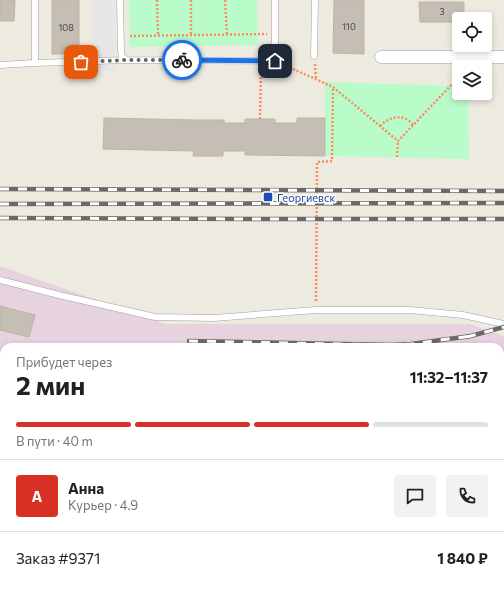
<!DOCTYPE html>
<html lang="ru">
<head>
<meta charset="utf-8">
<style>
  body { margin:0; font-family:Commissioner,sans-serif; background:#f2f2f2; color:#222; height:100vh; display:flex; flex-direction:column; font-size:15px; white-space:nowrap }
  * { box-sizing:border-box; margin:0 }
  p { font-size:13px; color:#767676 }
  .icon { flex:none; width:22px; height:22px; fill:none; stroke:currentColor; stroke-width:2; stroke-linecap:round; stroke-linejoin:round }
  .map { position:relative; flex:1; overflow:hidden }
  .details { position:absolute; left:0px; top:343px; width:504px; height:248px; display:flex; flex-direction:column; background:#fff; border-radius:12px 12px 0 0; box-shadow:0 2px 6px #0003 }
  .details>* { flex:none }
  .controls { position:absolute; left:452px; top:12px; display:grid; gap:8px }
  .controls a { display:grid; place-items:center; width:40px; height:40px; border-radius:4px; background:#fff; box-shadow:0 2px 6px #0003; font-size:20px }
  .pin { position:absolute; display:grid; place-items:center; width:34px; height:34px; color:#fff; margin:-17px; border-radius:8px; box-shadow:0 2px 6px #0006 }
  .courier { position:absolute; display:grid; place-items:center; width:40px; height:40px; margin:-20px; border:3px solid #1a73e8; border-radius:50%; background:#fff; color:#222; box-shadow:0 1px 5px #0007 }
  .head em { font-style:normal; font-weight:700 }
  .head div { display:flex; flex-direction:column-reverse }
  .head { display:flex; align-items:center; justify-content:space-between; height:68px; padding:0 16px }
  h1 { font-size:26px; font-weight:700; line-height:30px }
  .bar { display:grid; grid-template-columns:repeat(4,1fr); gap:6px 4px; align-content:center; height:48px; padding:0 16px }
  .bar i { height:5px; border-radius:3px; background:#e0e0e0 }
  .bar .current { background:#d93025 }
  .bar p { grid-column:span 4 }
  .line { display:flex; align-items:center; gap:10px; padding:0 16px; border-top:1px solid #e0e0e0 }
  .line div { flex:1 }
  .round { display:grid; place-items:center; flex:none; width:42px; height:42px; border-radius:4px; background:#f2f2f2 }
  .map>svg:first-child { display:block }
</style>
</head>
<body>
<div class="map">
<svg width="504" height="591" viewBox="0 0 504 591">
  <rect width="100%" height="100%" fill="#edebe0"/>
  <!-- industrial -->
  <path fill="#e7d2e0" d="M0,266L165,324H470L504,336V386H500V347H4V430L0,429Z"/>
  <!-- forest -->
  <path fill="#9bcf93" d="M0,429L4,430V525H0Z"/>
  <!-- park -->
  <path fill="#bafbca" d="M129,0H257L258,45L130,47Z
    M325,82L459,86V93H468L469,159L325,156Z"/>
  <!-- parking -->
  <path fill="#e7e7e7" d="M91,0H115L116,71H92Z"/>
  <!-- building -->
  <path fill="#c5beb4" stroke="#bfb4a2" d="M0,0H15L14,21H0Z
    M52,0H79V54H52Z
    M334,0H364V54L333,53Z
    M419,2H464V19H459V22H420Z
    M104,118L194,120H224V123H245V119H275V123H297V118H325V156L245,155V151H223V156H193L194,151L103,149Z
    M0,306L35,315L29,337L0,330Z"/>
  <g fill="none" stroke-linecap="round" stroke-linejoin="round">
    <defs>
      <path id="lane" d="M35,0V63L126,60
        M120,0L121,51L122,57L127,60L275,61V0
        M314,56L315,0
        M0,65L35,63
        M0,280L59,295L155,317L214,318L316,310H410L463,315L504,324"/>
      <path id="street" d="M381,57H504
        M500,535L504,536
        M0,537H4"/>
    </defs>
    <!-- lane casing -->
    <use href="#lane" stroke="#a2a2a2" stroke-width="7"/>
    <!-- street casing -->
    <use href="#street" stroke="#a2a2a2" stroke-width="13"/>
    <!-- path -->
    <path stroke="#ff8a60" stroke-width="2.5" stroke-dasharray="2 2" stroke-linecap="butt" d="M157,0L158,35
      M191,0V35
      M225,0L227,35
      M130,36L267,34
      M282,64L333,87L398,141L459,77
      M315,64L316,79
      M260,119L261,70
      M380,126C390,116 404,113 413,125
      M397,157L398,141
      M316,301L317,162L332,161L333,87"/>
    <!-- lane -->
    <use href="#lane" stroke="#fff" stroke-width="6"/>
    <!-- street -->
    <use href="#street" stroke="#fff" stroke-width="12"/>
    <defs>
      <path id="rail" d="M0,189L504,191
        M0,204L504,203
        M0,218L257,219H504
        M467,337L504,327
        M189,341L392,345L411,344L471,336
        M0,355L4,356
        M0,378L4,379"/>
    </defs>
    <!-- rail casing -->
    <use href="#rail" stroke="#696969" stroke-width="4.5"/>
    <!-- rail -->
    <use href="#rail" stroke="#fff" stroke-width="3" stroke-dasharray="9" stroke-linecap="butt"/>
  </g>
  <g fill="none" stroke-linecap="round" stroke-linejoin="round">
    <!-- done -->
    <path stroke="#646460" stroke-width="4" stroke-dasharray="0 7.2" d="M81,62L127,60H182"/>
    <!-- route -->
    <path stroke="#1a73e8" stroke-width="5" d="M182,60L275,61"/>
  </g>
  <!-- markers -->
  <rect fill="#1a4fb4" stroke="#fff" stroke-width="1.5" x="263" y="192" width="10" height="10" rx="2"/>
  <g text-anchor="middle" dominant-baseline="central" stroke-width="3" stroke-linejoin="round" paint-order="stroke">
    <!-- number labels -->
    <g font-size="9" fill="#464441">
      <text x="442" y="11">3</text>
      <text x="349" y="26">110</text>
      <text x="66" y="27">108</text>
    </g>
    <!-- transit labels -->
    <g font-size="11" fill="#164399" stroke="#fff" text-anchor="start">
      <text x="277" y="197">Георгиевск</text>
    </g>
  </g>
</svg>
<div class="controls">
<a><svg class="icon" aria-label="locate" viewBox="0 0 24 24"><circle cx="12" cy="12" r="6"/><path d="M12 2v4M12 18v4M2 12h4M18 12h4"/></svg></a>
<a><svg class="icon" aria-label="layers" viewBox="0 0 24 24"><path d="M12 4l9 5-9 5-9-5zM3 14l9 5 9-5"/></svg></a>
</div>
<div class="pin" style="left:81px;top:62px;background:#ea580c"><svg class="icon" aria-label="bag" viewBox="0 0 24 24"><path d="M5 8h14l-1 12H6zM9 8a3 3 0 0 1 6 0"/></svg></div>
<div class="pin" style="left:275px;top:61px;background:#1f2937"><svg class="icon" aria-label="home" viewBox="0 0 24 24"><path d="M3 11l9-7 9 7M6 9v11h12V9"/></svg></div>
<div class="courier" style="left:182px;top:60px"><svg class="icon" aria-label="bike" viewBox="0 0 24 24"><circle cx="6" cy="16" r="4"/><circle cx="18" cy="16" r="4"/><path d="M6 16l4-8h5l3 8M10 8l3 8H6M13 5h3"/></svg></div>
<section class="details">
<div class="head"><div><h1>2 мин</h1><p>Прибудет через</p></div><em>11:32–11:37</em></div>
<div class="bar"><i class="current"></i><i class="current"></i><i class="current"></i><i></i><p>В пути · 40 m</p></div>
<div class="line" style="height:72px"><b class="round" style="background:#d93025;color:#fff">А</b><div><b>Анна</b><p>Курьер · 4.9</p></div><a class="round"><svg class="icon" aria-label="chat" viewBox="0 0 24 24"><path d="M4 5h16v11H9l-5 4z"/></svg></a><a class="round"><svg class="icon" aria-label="phone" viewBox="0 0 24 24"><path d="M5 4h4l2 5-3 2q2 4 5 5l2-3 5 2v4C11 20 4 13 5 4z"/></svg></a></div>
<div class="line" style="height:52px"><div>Заказ #9371</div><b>1 840 ₽</b></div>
</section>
</div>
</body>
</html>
